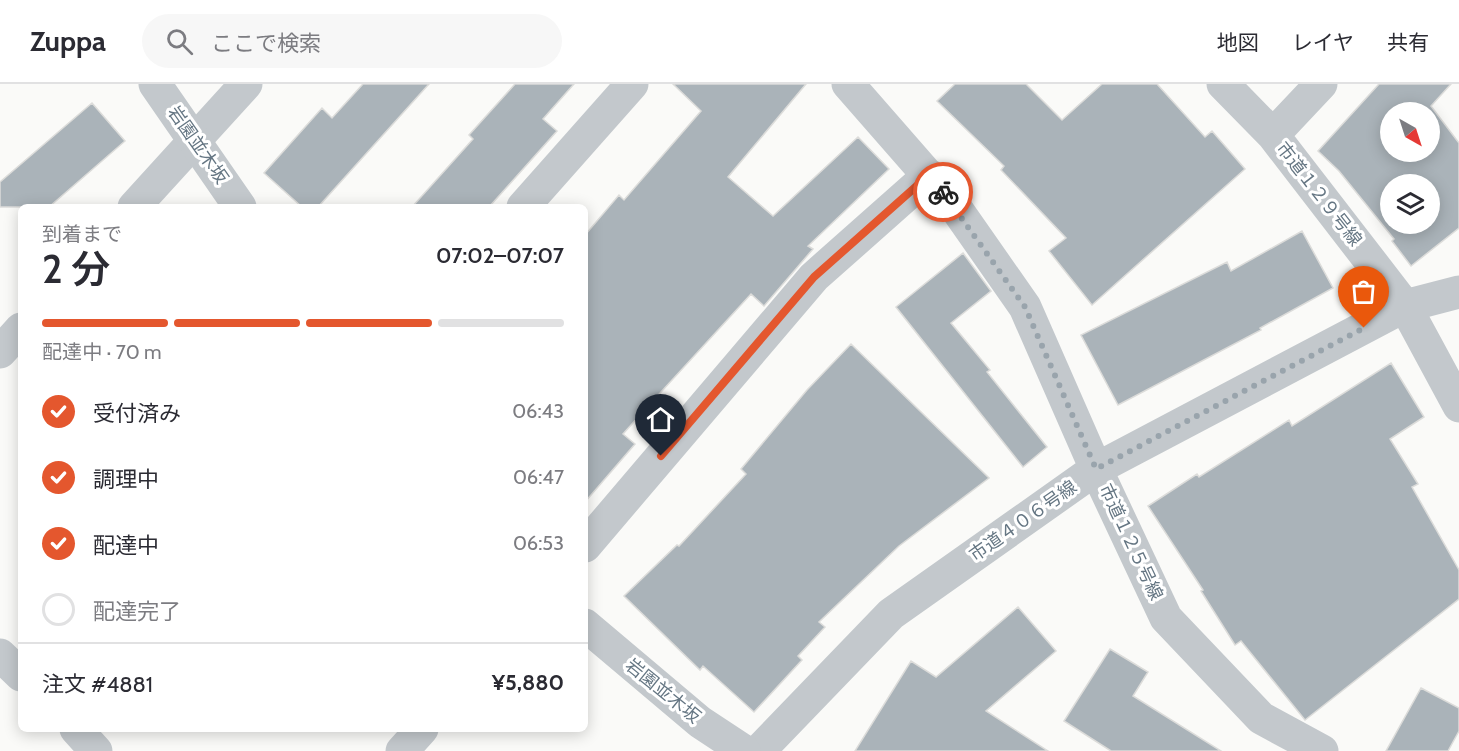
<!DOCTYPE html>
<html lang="ja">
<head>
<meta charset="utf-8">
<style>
  body { margin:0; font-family:Cabin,"Noto Sans JP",sans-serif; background:#f7f7f7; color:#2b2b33; height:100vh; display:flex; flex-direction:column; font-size:22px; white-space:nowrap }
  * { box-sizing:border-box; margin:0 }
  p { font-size:20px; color:#7c7c81 }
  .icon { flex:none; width:33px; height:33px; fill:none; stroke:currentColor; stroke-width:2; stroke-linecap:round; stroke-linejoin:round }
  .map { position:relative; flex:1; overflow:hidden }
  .drawer { position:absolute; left:18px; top:120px; width:570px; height:528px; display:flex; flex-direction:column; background:#fff; border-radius:9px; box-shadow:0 3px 15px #0003 }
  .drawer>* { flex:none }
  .needle { width:39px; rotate:141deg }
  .buttons { position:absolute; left:1380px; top:18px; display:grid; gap:12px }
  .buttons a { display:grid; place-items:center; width:60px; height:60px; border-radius:50%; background:#fff; box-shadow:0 3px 15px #0003; font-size:30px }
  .pin { position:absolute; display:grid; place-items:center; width:51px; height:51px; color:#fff; margin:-62px -26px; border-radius:50% 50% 50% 0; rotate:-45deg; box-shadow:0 0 6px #0007 }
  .pin .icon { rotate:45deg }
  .courier { position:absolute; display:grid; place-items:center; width:60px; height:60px; margin:-30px; border:4px solid #e4572e; border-radius:50%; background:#fff; color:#222; box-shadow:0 2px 8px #0007 }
  .overview em { font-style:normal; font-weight:600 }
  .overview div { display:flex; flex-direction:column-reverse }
  .overview { display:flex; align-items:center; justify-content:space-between; height:102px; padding:0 24px }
  h1 { font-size:39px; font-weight:600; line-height:45px }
  .bar { display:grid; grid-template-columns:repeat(4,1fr); gap:9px 6px; align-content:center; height:72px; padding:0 24px }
  .bar i { height:8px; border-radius:4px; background:#e1e1e2 }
  .bar .current { background:#e4572e }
  .bar p { grid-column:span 4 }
  .line { display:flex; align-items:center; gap:15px; padding:0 24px; border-top:2px solid #e1e1e2 }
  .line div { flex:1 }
  ol { padding:0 24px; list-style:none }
  li { display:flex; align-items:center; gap:18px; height:66px }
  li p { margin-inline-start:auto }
  li .icon { padding:6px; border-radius:50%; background:#e4572e; color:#fff; stroke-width:4 }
  li:last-child { color:#7c7c81 }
  li i { width:33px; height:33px; border:3px solid #e1e1e2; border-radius:50% }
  header { display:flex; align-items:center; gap:36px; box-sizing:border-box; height:84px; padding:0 30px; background:#fff; border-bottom:2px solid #e1e1e2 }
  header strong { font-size:28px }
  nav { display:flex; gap:33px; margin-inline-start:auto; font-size:21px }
  .search { width:420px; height:54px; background:#f7f7f7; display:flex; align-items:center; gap:15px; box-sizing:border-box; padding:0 21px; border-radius:33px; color:#7c7c81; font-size:22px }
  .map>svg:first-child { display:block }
</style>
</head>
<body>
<header>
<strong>Zuppa</strong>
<div class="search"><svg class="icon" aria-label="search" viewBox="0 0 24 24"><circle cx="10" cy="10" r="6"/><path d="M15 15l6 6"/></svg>ここで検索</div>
<nav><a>地図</a><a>レイヤ</a><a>共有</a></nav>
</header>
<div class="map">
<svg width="1459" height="667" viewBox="0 0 1459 667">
  <rect width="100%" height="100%" fill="#fafaf8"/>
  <!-- building -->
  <path fill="#aab3b9" stroke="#dcdcda" stroke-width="1.5" fill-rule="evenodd" d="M363,0H429L318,123H302L264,89L322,24L332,34Z
    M515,0H574L543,35L557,47L489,123H412L473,55L469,51Z
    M673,0H806L728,93L773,132L858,53L889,85L808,162L813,165L764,222L751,210L650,320L623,350L635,360L585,418V151L619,111L624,116L701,27Z
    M955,0H1026L1062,36L1102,0H1157L1205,53L1212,47L1245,85L1092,221L1049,167L1066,154L1001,86L1004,82L937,17Z
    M1379,0H1451L1431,22L1459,59V144L1411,182L1392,157L1394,155L1339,87L1318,67ZM1390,28H1430V68H1390ZM1390,100H1430V140H1390Z
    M92,19L125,57L49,123H0V98Z
    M1302,147L1333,204L1260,244L1261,246L1118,321L1081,251L1227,178L1231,187Z
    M963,169L991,207L951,239L990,286L987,288L1047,363L1023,383L896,223Z
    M851,260L989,394L899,462L819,538L825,543L798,572L802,576L754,628L703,582L700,586L624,512L677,461L679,462L746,390L741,385L807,306Z
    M1391,279L1424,333L1390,355L1418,400L1412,403L1459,486V515L1305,636L1241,557L1235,561L1201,507L1203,506L1148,422L1197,390L1199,393L1289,336L1292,342Z
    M1018,523L1056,567L986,627L1048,667H855L911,577L936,593Z
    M1110,565L1148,588L1133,612L1221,667H1111L1064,637Z
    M1421,604L1459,624V647L1448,667H1386Z"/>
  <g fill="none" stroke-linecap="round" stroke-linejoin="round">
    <!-- minor -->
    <path stroke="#c3c8cc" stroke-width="33" d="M848,0L953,120L1025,223L1096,385L1166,534L1261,634L1322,667
      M1223,0L1273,51L1405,222L1459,322
      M1273,51L1321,0
      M134,123L246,0
      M523,123L632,0
      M0,268L21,245
      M585,462L814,193L929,91
      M0,571L21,591
      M76,645L96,667
      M402,667L422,645
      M759,667L891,530L1096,385L1405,222L1459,208"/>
    <!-- tertiary -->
    <path stroke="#c3c8cc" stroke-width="33" d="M155,0L240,123
      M585,541L700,638L744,667"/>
  </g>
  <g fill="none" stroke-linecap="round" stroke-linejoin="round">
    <!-- done -->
    <path stroke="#99a4ac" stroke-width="6" stroke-dasharray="0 10.8" d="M943,108L1025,223L1096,385L1364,244"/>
    <!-- route -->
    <path stroke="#e4572e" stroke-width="8" d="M661,372L814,193L929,91L943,108"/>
  </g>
  <g text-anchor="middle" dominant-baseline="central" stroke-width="6" stroke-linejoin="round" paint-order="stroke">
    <!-- street labels -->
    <g font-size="18" fill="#657683" stroke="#fff">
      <text transform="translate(198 61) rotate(55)">岩園並木坂</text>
      <text transform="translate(1319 110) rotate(52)">市道１２９号線</text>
      <text transform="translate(1023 437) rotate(-35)">市道４０６号線</text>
      <text transform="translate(1131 458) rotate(65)">市道１２５号線</text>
      <text transform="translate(663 607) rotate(39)">岩園並木坂</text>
    </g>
  </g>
</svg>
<div class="buttons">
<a><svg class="needle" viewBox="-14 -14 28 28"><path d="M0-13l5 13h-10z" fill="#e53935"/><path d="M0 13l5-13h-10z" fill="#7c7c81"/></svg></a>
<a><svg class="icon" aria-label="layers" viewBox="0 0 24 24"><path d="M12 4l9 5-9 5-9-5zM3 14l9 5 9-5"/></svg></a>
</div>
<div class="pin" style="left:1364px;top:244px;background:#ea580c"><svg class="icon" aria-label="bag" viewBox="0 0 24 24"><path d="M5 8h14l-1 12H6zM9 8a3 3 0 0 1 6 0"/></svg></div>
<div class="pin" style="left:661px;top:372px;background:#1f2937"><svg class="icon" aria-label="home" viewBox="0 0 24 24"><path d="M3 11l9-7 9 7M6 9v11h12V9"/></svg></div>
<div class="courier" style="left:943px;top:108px"><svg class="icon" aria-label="bike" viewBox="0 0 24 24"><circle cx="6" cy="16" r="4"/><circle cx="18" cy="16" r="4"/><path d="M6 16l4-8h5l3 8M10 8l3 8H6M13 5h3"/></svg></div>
<section class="drawer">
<div class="overview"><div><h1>2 分</h1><p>到着まで</p></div><em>07:02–07:07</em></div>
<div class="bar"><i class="current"></i><i class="current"></i><i class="current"></i><i></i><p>配達中 · 70 m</p></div>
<ol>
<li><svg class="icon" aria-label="check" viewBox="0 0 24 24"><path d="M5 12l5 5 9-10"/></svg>受付済み<p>06:43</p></li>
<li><svg class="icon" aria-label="check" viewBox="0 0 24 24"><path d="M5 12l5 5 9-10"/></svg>調理中<p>06:47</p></li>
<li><svg class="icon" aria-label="check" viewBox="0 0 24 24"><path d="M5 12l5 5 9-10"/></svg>配達中<p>06:53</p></li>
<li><i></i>配達完了</li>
</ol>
<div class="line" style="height:78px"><div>注文 #4881</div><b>¥5,880</b></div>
</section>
</div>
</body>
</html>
